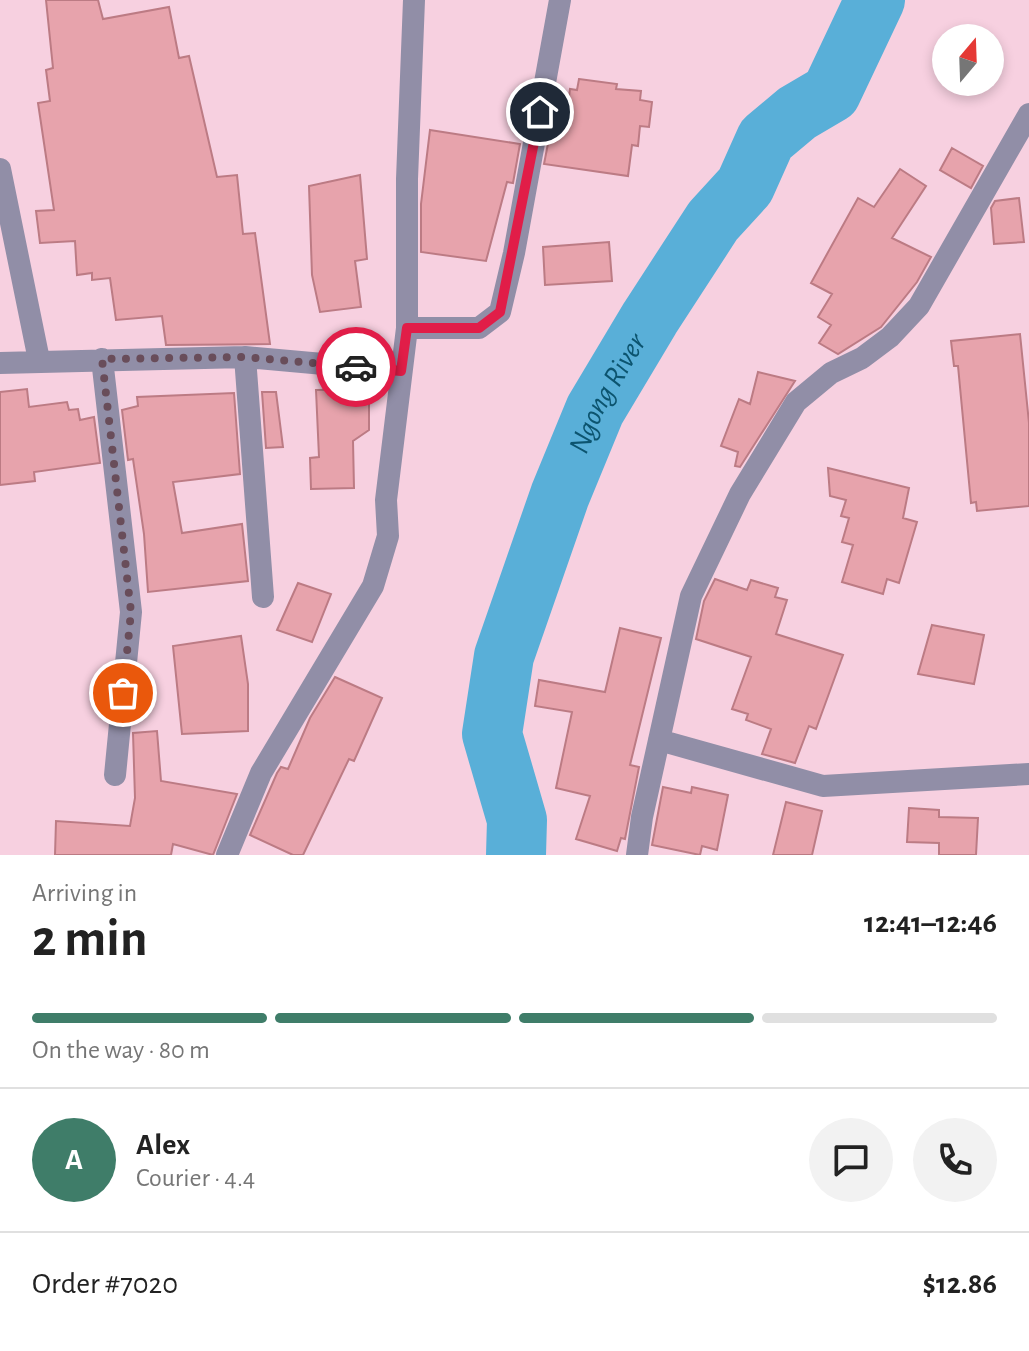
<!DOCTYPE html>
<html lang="en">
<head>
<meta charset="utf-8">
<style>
  body { margin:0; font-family:"Alegreya Sans",sans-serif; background:#f2f2f2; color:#222; height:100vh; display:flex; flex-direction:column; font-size:30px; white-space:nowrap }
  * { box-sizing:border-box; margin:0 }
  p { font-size:26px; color:#767676 }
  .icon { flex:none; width:44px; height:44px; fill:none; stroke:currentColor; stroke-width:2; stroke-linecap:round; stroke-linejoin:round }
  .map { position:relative; height:855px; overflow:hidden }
  .side { display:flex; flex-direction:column; background:#fff; flex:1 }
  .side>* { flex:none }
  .needle { width:52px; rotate:19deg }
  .fabs { position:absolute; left:932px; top:24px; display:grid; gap:16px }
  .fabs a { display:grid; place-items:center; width:72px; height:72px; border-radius:50%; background:#fff; box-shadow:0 4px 12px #0003; font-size:40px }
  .pin { position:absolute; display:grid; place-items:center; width:68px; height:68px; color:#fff; margin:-34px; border:4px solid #fff; border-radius:50%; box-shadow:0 2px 8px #0007 }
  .courier { position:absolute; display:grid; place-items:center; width:80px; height:80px; margin:-40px; border:6px solid #e11d48; border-radius:50%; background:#fff; color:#222; box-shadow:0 2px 10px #0007 }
  .headline em { font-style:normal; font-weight:700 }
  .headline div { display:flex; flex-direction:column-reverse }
  .headline { display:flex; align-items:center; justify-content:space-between; height:136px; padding:0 32px }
  h1 { font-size:52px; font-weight:700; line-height:60px }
  .bar { display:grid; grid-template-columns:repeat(4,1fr); gap:12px 8px; align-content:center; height:96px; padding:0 32px }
  .bar i { height:10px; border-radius:6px; background:#e0e0e0 }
  .bar .active { background:#3f7d69 }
  .bar p { grid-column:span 4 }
  .line { display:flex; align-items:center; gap:20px; padding:0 32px; border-top:2px solid #e0e0e0 }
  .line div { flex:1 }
  .round { display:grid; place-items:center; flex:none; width:84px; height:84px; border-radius:42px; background:#f2f2f2 }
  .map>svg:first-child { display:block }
</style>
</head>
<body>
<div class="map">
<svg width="1029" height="855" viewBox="0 0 1029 855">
  <rect width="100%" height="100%" fill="#f7d0e0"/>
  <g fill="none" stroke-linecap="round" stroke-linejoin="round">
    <!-- river -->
    <path stroke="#59afd8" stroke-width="60" id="s1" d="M516,855L517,820L492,734L504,656L560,495L595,410L650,318L713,221L745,186L766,139L797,113L831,93L875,0"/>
  </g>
  <!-- building -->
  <path fill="#e7a3ac" stroke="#bc7b84" stroke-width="2" d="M46,0H98L103,19L169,7L179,58L189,56L217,177L237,175L243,234L255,233L270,344L166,345L162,316L116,320L110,278L92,280V273L77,275L75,241L40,243L36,211L54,210L38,103L50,101L46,70L53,68Z
    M579,79L617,84L616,89L641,91L640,100L652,102L649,127L640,126L638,146L632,145L628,176L544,164L553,118L566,120L570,89L577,90Z
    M430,130L520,144L513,183L507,182L486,261L421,252V204Z
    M952,148L983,166L971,188L940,170Z
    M900,169L926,186L892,238L931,257L917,282L881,327L838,354L819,343L831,325L818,317L832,294L811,283L858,198L874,207Z
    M360,175L367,259L355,261L361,307L320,312L312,275L309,186Z
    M1019,198L1024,242L994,244L991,208L995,201Z
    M609,242L612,281L545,285L543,247Z
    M1020,334L1029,423V506L977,511L976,502L971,503L958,366H954L951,341Z
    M758,372L795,381L740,467L735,466L738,452L721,446L739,399L750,404Z
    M27,389L29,407L67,402L69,410L78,409L80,420L94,417L100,463L34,472L35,481L0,485V392Z
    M369,389V430L353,441L354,488L311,489L310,458L319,457L316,390Z
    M262,392H276L283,447L266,448Z
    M234,393L240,474L173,482L182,533L242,524L248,581L148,592L144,534L133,459L128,460L122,410L138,406L137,397Z
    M828,468L909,488L903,518L917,522L899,583L887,579L883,594L842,582L853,545L842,542L849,518L841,516L846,500L830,496Z
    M715,579L747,590L751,580L778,588L775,597L787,600L776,634L843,655L816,729L809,726L795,763L762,754L771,729L746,720L748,714L732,709L751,657L696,639L704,601Z
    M298,583L331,594L312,642L277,630Z
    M932,625L984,635L974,684L918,674Z
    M620,628L661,638L630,765L639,767L625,839L621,838L617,851L576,839L590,796L556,788L572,712L535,706L539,680L605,692Z
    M241,636L248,684V731L182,734L173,646Z
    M335,677L382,698L354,761L349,759L303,855H293L250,835L277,773L281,767L288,769L310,718Z
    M157,731L161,781L237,794L213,855L173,844L171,855H55L56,821L130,826L135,798L133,733Z
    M663,787L691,793L692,787L728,795L717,850L702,846L700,855L652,845Z
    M786,802L822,811L812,855H773Z
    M909,808L939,810V817L978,818L976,855H939V843L907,842Z"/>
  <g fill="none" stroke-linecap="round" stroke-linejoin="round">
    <!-- minor -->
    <path stroke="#918ea7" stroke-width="22" d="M0,169L39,360
      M407,328H479L500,312L514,253L560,0
      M245,357L263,597
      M102,359L131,612L115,775
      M0,363L245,357L401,371
      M659,740L823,786L1029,774
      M227,855L261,773L373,586L388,536L386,500L407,328V179L414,0
      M637,855L642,817L691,596L740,494L796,402L831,373L862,358L890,337L919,306L1029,114"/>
  </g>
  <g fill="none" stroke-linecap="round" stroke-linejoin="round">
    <!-- done -->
    <path stroke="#694d5a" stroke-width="8" stroke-dasharray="0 14.4" d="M123,693L131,612L102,359L245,357L356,367"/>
    <!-- route -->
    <path stroke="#e11d48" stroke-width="10" d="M356,367L401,371L407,328H479L500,312L540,112"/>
  </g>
  <g text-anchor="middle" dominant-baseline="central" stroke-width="8" stroke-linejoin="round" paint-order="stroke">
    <!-- water labels -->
    <g font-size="30" font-style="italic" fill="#0c546f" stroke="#fdfdfd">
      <text stroke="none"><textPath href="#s1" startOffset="486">Ngong River</textPath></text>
    </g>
  </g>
</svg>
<div class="fabs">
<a><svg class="needle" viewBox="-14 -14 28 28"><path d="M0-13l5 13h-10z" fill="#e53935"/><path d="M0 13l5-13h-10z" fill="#767676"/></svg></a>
</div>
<div class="pin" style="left:123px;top:693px;background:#ea580c"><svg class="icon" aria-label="bag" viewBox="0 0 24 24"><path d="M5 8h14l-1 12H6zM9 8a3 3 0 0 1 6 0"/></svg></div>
<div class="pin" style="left:540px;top:112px;background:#1f2937"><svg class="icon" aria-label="home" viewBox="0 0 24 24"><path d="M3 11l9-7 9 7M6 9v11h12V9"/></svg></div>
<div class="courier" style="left:356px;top:367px"><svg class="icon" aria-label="car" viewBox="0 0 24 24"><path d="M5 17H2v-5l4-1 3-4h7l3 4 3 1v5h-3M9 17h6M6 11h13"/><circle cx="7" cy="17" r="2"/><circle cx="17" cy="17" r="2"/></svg></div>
</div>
<section class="side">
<div class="headline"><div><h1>2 min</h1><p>Arriving in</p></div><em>12:41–12:46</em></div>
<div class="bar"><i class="active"></i><i class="active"></i><i class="active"></i><i></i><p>On the way · 80 m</p></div>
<div class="line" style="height:144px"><b class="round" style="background:#3f7d69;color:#fff">A</b><div><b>Alex</b><p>Courier · 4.4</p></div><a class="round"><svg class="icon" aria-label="chat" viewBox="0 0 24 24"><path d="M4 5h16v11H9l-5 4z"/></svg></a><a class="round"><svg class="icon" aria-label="phone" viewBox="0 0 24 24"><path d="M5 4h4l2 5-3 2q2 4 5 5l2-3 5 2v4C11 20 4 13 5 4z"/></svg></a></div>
<div class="line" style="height:104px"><div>Order #7020</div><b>$12.86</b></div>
</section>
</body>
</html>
